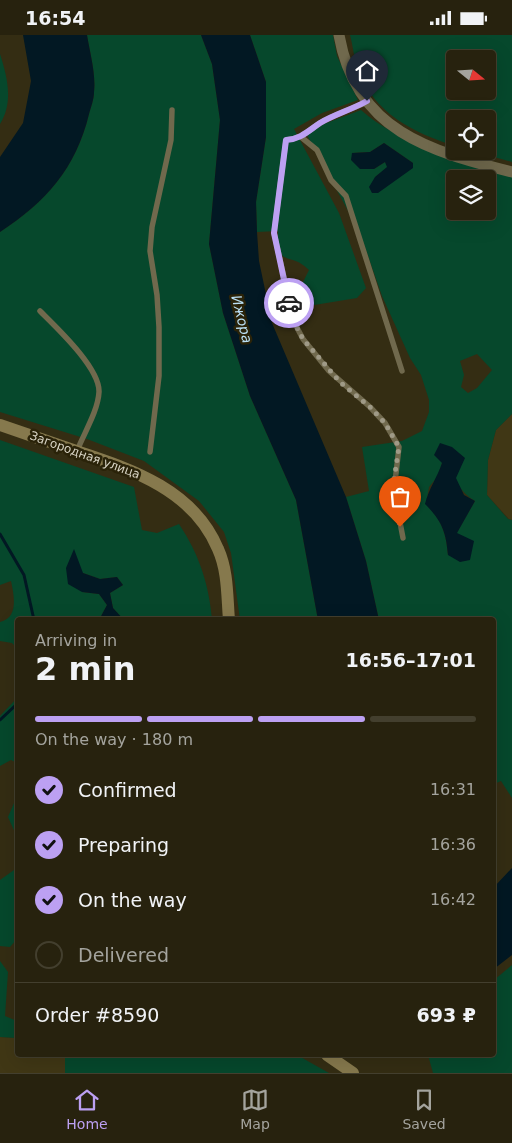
<!DOCTYPE html>
<html lang="en">
<head>
<meta charset="utf-8">
<style>
  body { margin:0; font-family:"DejaVu Sans",sans-serif; background:#2f2a17; color:#f1f3f6; height:100vh; display:flex; flex-direction:column; font-size:19px; white-space:nowrap }
  * { box-sizing:border-box; margin:0 }
  p { font-size:16px; color:#a4a49e }
  .icon { flex:none; width:28px; height:28px; fill:none; stroke:currentColor; stroke-width:2; stroke-linecap:round; stroke-linejoin:round }
  .map { position:relative; flex:1; overflow:hidden }
  .sheet { position:absolute; left:15px; top:582px; width:481px; height:440px; display:flex; flex-direction:column; background:#27220e; border-radius:5px; box-shadow:0 5px 20px #0002,0 0 0 1px #433f2e }
  .sheet>* { flex:none }
  .needle { width:32px; rotate:108deg }
  .buttons { position:absolute; left:446px; top:15px; display:grid; gap:10px }
  .buttons a { display:grid; place-items:center; width:50px; height:50px; border-radius:5px; background:#27220e; box-shadow:0 5px 20px #0002,0 0 0 1px #433f2e; font-size:25px }
  .pin { position:absolute; display:grid; place-items:center; width:42px; height:42px; color:#fff; margin:-51px -21px; border-radius:50% 50% 50% 0; rotate:-45deg; box-shadow:0 0 5px #0007 }
  .pin .icon { rotate:45deg }
  .courier { position:absolute; display:grid; place-items:center; width:50px; height:50px; margin:-25px; border:4px solid #bca0f2; border-radius:50%; background:#fff; color:#222; box-shadow:0 1px 6px #0007 }
  .overview em { font-style:normal; font-weight:700 }
  .overview div { display:flex; flex-direction:column-reverse }
  .overview { display:flex; align-items:center; justify-content:space-between; height:85px; padding:0 20px }
  h1 { font-size:32px; font-weight:700; line-height:38px }
  .bar { display:grid; grid-template-columns:repeat(4,1fr); gap:8px 5px; align-content:center; height:60px; padding:0 20px }
  .bar i { height:6px; border-radius:4px; background:#433f2e }
  .bar .active { background:#bca0f2 }
  .bar p { grid-column:span 4 }
  .line { display:flex; align-items:center; gap:12px; padding:0 20px; border-top:1px solid #433f2e }
  .line div { flex:1 }
  ol { padding:0 20px; list-style:none }
  li { display:flex; align-items:center; gap:15px; height:55px }
  li p { margin-inline-start:auto }
  li .icon { padding:5px; border-radius:50%; background:#bca0f2; color:#111; stroke-width:4 }
  li:last-child { color:#a4a49e }
  li i { width:28px; height:28px; border:2px solid #433f2e; border-radius:50% }
  .status { display:flex; justify-content:space-between; align-items:center; height:35px; padding:0 25px; background:#27220e; direction:ltr }
  .status svg { height:14px; fill:currentColor }
  .menu { display:flex; justify-content:space-around; align-items:center; height:70px; border-top:1px solid #433f2e; background:#27220e; font-size:14px; color:#a4a49e }
  .menu a { display:grid; justify-items:center; gap:2px }
  .menu .active { color:#bca0f2 }
  .map>svg:first-child { display:block }
</style>
</head>
<body>
<div class="status"><b>16:54</b><svg viewBox="0 0 49 12"><path d="M0 12V9h3v3zM5 12V6h3v6zM10 12V3h3v9zM15 12V0h3v12zM26 1h20v11H26zM47 4h2v5h-2z"/></svg></div>
<div class="map">
<svg width="512" height="1038" viewBox="0 0 512 1038">
  <rect width="100%" height="100%" fill="#342d13"/>
  <!-- built -->
  <path fill="#403715" d="M512,379V485L509,484L487,460L488,425L496,395Z
    M0,1002L17,1003L18,1020H63L65,1022V1038H0Z"/>
  <!-- green -->
  <path fill="#06482c" fill-rule="evenodd" d="M87,0H201L212,29L220,85L209,209L223,278L250,361L296,465L318,585H240L231,518L224,497L199,466L144,426L87,404L0,377V197C46,167 76,133 89,79C91,72 94,64 94,57C96,39 90,18 87,0Z
    M250,0H333L337,21L358,65L322,78L294,94L339,178L366,253L357,263L302,272L295,263L309,235C289,215 277,235 278,196L257,197L256,167L266,102V47Z
    M350,0H512V127L473,116H488V84H455V111C414,98 373,78 358,34C354,24 353,11 350,0ZM455,24H488V56H455Z
    M0,19C7,41 14,67 0,89Z
    M361,75C398,109 464,123 512,140V379L496,395L488,425L487,460L508,484L512,485V763L501,746L494,749V585H379L366,526L346,462L369,456L362,412L402,406L422,396L429,377V365L421,340L410,323L382,261L360,198L307,100L324,89ZM384,108L413,128L375,142L388,132L385,127L374,134L352,118L370,117ZM455,144H488V176H455ZM477,319L492,335L477,353L468,358L461,352L464,340L460,326ZM442,428C454,441 460,458 475,466L456,499L448,520C446,497 442,486 426,469L429,452L438,441Z
    M0,405L134,452L142,495L157,498L179,489C199,519 209,549 212,585H124L113,573L110,558L123,550L117,542L100,544L83,538L82,557L99,559L107,570L99,585H18L17,613L12,608L0,606V587C19,583 14,560 11,546L0,550Z
    M17,663V728L11,725L0,731V681Z
    M17,761V802L8,782Z
    M17,829V904L10,912L0,911V845L14,835Z
    M0,926L8,937L5,981L17,986V1003L0,1002Z
    M512,930V1038H433L428,1020H494V945Z
    M63,1020H297L329,1038H65V1022Z"/>
  <!-- water -->
  <path fill="#021823" d="M23,0H87C90,18 96,39 94,57C94,64 91,72 89,79C76,133 46,167 0,197V122L23,88L31,46Z
    M201,0H250L266,47V102L256,167L257,197L259,226L272,288L346,462L366,526L379,585H318L296,465L250,361L223,278L209,209L220,85L212,29Z
    M384,108L413,128V133L378,158H372L369,152L375,142L387,132L385,127L374,134H360L351,125L352,118L370,117Z
    M440,408L452,412L465,423L456,443L464,460L475,466L457,498L474,506L470,525L460,527L448,520C446,497 442,486 425,469C429,453 437,443 442,428L434,420Z
    M74,514L83,538L100,544L117,542L123,550L110,558L113,573L124,585H99L107,570L99,559L82,557L68,549L66,533Z
    M512,833V920L494,934V852Z"/>
  <g fill="none" stroke-linecap="round" stroke-linejoin="round">
    <!-- stream -->
    <path stroke="#021823" stroke-width="3" d="M0,499L24,540L34,585
      M0,685L18,668"/>
    <!-- lane -->
    <path stroke="#70694d" stroke-width="5.5" d="M367,67C352,74 333,80 320,88C308,96 301,104 286,105L274,198L294,287L303,304L329,336L370,372L385,388L399,412L394,456L403,503
      M301,102L317,115L331,145L346,161L402,336
      M40,276C56,292 100,333 99,357C98,376 84,398 77,416
      M150,417L159,341V292L157,260L150,216L152,192L171,105L172,75"/>
    <!-- street -->
    <path stroke="#70694d" stroke-width="11" d="M339,0C356,96 429,116 512,137"/>
    <!-- secondary -->
    <path stroke="#86794d" stroke-width="12" d="M0,390C26,399 53,408 79,417C134,435 194,456 218,514C228,536 227,561 229,585
      M327,1020L353,1038"/>
  </g>
  <g fill="none" stroke-linecap="round" stroke-linejoin="round">
    <!-- done -->
    <path stroke="#9f9a87" stroke-width="5" stroke-dasharray="0 9" d="M289,268L294,287L303,304L340,347L370,372L385,388L399,412L394,445L400,492"/>
    <!-- route -->
    <path stroke="#bca0f2" stroke-width="6" d="M289,268L274,198L286,105C301,104 308,96 320,88C333,80 353,74 367,66"/>
  </g>
  <g text-anchor="middle" dominant-baseline="central" stroke-width="5" stroke-linejoin="round" paint-order="stroke">
    <!-- street labels -->
    <g font-size="12" fill="#d8d4c5" stroke="#2a2309">
      <text transform="translate(85 420) rotate(20)">Загородная улица</text>
    </g>
    <!-- water labels -->
    <g font-size="14" font-style="italic" fill="#bae0f5" stroke="#2a2309">
      <text transform="translate(242 284) rotate(76)">Ижора</text>
    </g>
  </g>
</svg>
<div class="buttons">
<a><svg class="needle" viewBox="-14 -14 28 28"><path d="M0-13l5 13h-10z" fill="#e53935"/><path d="M0 13l5-13h-10z" fill="#a4a49e"/></svg></a>
<a><svg class="icon" aria-label="locate" viewBox="0 0 24 24"><circle cx="12" cy="12" r="6"/><path d="M12 2v4M12 18v4M2 12h4M18 12h4"/></svg></a>
<a><svg class="icon" aria-label="layers" viewBox="0 0 24 24"><path d="M12 4l9 5-9 5-9-5zM3 14l9 5 9-5"/></svg></a>
</div>
<div class="pin" style="left:400px;top:492px;background:#ea580c"><svg class="icon" aria-label="bag" viewBox="0 0 24 24"><path d="M5 8h14l-1 12H6zM9 8a3 3 0 0 1 6 0"/></svg></div>
<div class="pin" style="left:367px;top:66px;background:#1f2937"><svg class="icon" aria-label="home" viewBox="0 0 24 24"><path d="M3 11l9-7 9 7M6 9v11h12V9"/></svg></div>
<div class="courier" style="left:289px;top:268px"><svg class="icon" aria-label="car" viewBox="0 0 24 24"><path d="M5 17H2v-5l4-1 3-4h7l3 4 3 1v5h-3M9 17h6M6 11h13"/><circle cx="7" cy="17" r="2"/><circle cx="17" cy="17" r="2"/></svg></div>
<section class="sheet">
<div class="overview"><div><h1>2 min</h1><p>Arriving in</p></div><em>16:56–17:01</em></div>
<div class="bar"><i class="active"></i><i class="active"></i><i class="active"></i><i></i><p>On the way · 180 m</p></div>
<ol>
<li><svg class="icon" aria-label="check" viewBox="0 0 24 24"><path d="M5 12l5 5 9-10"/></svg>Confirmed<p>16:31</p></li>
<li><svg class="icon" aria-label="check" viewBox="0 0 24 24"><path d="M5 12l5 5 9-10"/></svg>Preparing<p>16:36</p></li>
<li><svg class="icon" aria-label="check" viewBox="0 0 24 24"><path d="M5 12l5 5 9-10"/></svg>On the way<p>16:42</p></li>
<li><i></i>Delivered</li>
</ol>
<div class="line" style="height:65px"><div>Order #8590</div><b>693 ₽</b></div>
</section>
</div>
<nav class="menu">
<a class="active"><svg class="icon" aria-label="home" viewBox="0 0 24 24"><path d="M3 11l9-7 9 7M6 9v11h12V9"/></svg>Home</a>
<a><svg class="icon" aria-label="map" viewBox="0 0 24 24"><path d="M3 6l6-2 6 2 6-2v14l-6 2-6-2-6 2zM9 4v14M15 6v14"/></svg>Map</a>
<a><svg class="icon" aria-label="saved" viewBox="0 0 24 24"><path d="M7 4h10v16l-5-4-5 4z"/></svg>Saved</a>
</nav>
</body>
</html>
